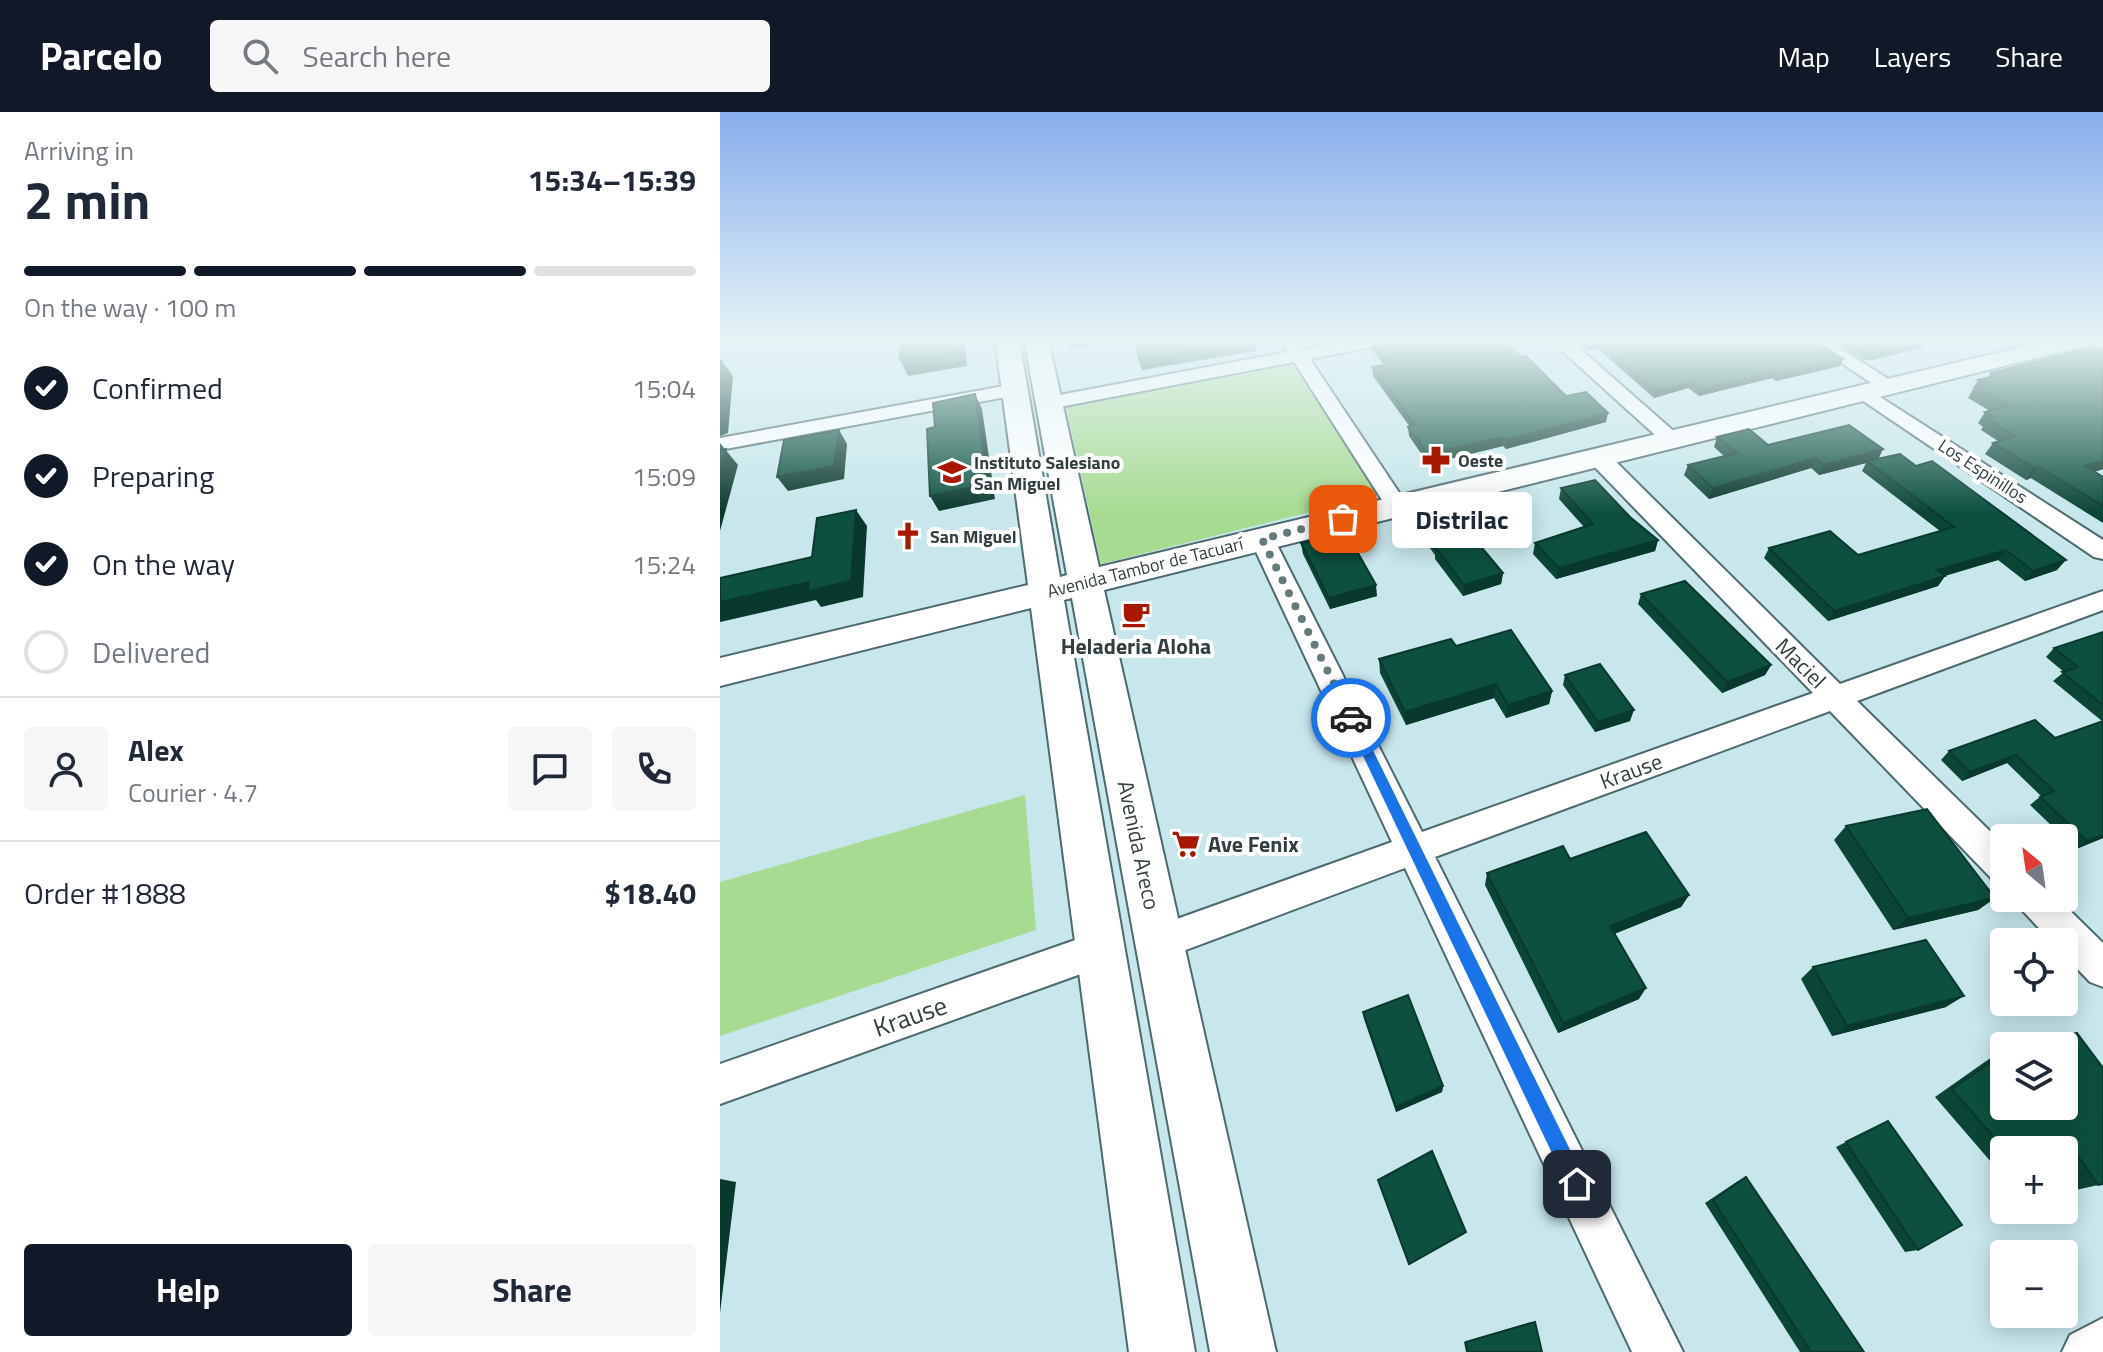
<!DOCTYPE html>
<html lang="en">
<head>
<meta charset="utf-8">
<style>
  body { margin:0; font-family:"Titillium Web",sans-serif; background:#f6f6f7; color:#1f2937; height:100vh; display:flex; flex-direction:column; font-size:30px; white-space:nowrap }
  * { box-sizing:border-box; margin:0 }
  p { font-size:26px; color:#747a83 }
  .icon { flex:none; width:44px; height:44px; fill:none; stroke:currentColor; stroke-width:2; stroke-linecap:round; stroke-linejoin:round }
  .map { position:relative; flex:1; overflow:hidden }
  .sheet { display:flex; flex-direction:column; background:#fff; width:720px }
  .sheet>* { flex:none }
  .needle { width:52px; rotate:331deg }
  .controls { position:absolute; left:1270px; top:712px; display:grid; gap:16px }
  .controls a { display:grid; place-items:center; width:88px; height:88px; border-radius:8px; background:#fff; box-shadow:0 4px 20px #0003; font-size:40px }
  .pin { position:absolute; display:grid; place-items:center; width:68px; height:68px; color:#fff; margin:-34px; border-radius:16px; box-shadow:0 4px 12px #0006 }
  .courier { position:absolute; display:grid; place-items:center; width:80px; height:80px; margin:-40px; border:6px solid #1a73e8; border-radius:50%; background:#fff; color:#222; box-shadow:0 2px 10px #0007 }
  .bubble { position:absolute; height:56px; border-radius:8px; background:#fff; box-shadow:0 4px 20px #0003; font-size:26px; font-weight:700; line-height:56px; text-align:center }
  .head em { font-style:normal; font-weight:700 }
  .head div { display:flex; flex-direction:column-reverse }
  .head { display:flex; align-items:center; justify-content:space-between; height:136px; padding:0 24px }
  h1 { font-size:52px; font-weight:700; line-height:60px }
  .bar { display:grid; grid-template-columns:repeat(4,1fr); gap:12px 8px; align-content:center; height:96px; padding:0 24px }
  .bar i { height:10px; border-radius:6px; background:#e0e1e3 }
  .bar .selected { background:#111827 }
  .bar p { grid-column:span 4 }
  .line { display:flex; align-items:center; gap:20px; padding:0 24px; border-top:2px solid #e0e1e3 }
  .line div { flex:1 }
  .round { display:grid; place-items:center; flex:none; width:84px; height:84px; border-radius:8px; background:#f6f6f7 }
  ol { padding:0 24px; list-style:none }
  li { display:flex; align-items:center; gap:24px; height:88px }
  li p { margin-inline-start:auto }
  li .icon { padding:8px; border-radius:50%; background:#111827; color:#fff; stroke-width:4 }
  li:last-child { color:#747a83 }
  li i { width:44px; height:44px; border:4px solid #e0e1e3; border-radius:50% }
  .button { display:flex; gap:16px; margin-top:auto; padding:16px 24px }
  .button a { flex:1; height:92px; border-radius:8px; background:#111827; color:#fff; font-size:32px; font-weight:700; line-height:92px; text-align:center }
  .button a+a { background:#f6f6f7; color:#1f2937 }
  header { display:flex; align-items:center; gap:48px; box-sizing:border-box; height:112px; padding:0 40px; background:#111827; color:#fff }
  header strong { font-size:38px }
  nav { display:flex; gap:44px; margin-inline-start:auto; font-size:28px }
  .search { width:560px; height:72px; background:#f6f6f7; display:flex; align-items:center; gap:20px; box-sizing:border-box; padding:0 28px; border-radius:8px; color:#747a83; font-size:30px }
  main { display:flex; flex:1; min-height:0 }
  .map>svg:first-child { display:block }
</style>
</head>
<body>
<header>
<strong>Parcelo</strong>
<div class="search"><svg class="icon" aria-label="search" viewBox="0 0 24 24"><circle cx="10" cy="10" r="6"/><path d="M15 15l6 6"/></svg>Search here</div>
<nav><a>Map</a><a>Layers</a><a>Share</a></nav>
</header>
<main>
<section class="sheet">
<div class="head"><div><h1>2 min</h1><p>Arriving in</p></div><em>15:34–15:39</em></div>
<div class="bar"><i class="selected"></i><i class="selected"></i><i class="selected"></i><i></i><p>On the way · 100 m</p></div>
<ol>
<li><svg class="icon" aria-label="check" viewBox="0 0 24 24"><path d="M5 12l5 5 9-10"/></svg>Confirmed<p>15:04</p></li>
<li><svg class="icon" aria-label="check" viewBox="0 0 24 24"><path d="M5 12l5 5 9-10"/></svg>Preparing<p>15:09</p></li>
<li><svg class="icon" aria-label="check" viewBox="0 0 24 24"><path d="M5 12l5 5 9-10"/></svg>On the way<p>15:24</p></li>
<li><i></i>Delivered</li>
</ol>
<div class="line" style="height:144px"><a class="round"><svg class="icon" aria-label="person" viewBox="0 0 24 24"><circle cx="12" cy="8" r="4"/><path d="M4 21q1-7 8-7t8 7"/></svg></a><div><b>Alex</b><p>Courier · 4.7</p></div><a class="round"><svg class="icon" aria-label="chat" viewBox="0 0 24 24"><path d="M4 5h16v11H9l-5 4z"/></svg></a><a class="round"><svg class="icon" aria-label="phone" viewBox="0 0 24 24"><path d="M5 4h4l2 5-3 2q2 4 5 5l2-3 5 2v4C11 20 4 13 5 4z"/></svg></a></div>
<div class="line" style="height:104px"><div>Order #1888</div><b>$18.40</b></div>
<div class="button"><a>Help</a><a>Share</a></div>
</section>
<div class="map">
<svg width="1383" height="1240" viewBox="0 0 1383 1240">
  <rect width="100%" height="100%" fill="#c7e7ec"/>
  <!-- green -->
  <path fill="#a7db91" d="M572,253L658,383L381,452L346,295Z
    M305,683L316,818L0,924V770Z"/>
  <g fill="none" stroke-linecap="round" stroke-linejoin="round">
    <defs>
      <path id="minor" d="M562,227H576L584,237L640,227H677L668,232L590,247L688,394L685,399H669L574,250L329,297L319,291L329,285L567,240Z
        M829,227H849L958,323L961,327L958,331H944Z
        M1085,227H1106L1179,274L1176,278H1162Z
        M295,272L305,278L302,282L0,338V326Z
        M1143,274L1383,428V447L1374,445L1136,284L1133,280L1136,276Z
        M878,339L886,340L1120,572L1383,479V498L1137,589L1284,733V771L1272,767L1110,599L715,745L963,1240H912L685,756L439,848L426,842L421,830L426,818L672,730L530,427L534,422H550L554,427L702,720L1093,581L870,350L867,345L870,340Z
        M1295,786H1337L1383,831V875L1370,870L1344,843V830H1332L1301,797Z
        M381,819L394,824L399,837L394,850L0,992V952Z
        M1383,1206V1240H1342L1350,1223Z"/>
      <path id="major" d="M275,227H299L340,465L347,463L304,227H328L379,455L1335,227H1376L1372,232L384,478L556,1240H490L352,486L344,488L475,1240H409L311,496L0,574V546L308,473Z"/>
    </defs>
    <!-- minor casing -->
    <use href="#minor" stroke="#4d6a6e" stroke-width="4"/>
    <!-- major casing -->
    <use href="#major" stroke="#4d6a6e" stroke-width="4"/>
    <!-- minor -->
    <use href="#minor" fill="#fff" fill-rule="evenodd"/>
    <!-- major -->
    <use href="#major" fill="#fff" fill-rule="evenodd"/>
  </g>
  <!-- wall -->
  <path fill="#0b4536" d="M856,227H1091L1123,247L1120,254L1056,269L1052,266L979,284L968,276L934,286L877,236L868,238Z
    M1111,227H1222L1204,231L1201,236L1151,248H1144Z
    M652,229L801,245L846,284L886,310L786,337L783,334L725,348L720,343L709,353L689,324L688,315H690L653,264L652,255L664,253L652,238Z
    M1383,238V357L1374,360L1383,365V411L1311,366L1306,368L1265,342L1273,331L1278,329L1261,318L1263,315L1258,311L1265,300L1270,299L1248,286L1258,268L1268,266L1271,261Z
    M997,325L1158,347L1337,458L1305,469L1278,448L1225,464L1218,474L1108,509L1044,446L1049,436L1138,443L1220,419L1142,359L1146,351L1099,363L1091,356L989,387L964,363L968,353L1004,344L994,335Z
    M841,376L910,405L938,428L935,439L836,467L813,442L815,431L864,415L839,387Z
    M694,403L783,461L781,472L743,484L715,447V443L694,414Z
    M581,431L657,484L610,497L583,442Z
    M921,482L1051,553L1045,563L1002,581L918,492Z
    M1383,520V726L1356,737L1310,693L1321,684L1287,651L1242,669L1221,648L1229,639L1335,626L1382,609L1333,569L1344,560L1326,545L1334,536Z
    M736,534L832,579L829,592L786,606L774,586L686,613L660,561L659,547Z
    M845,563L910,609L875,620L843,573Z
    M1126,714L1275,786L1258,798L1173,818L1114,728Z
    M850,747L969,783L961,795L894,822L919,887L838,921L765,773L767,761Z
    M1093,855L1226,895L1112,924L1081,867Z
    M643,900L723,974L722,980L676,1000L644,907Z
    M1284,940L1344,994L1378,1073L1356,1078L1344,1060V1038H1284V1065L1215,985L1269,947Z
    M1168,1009L1198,1138L1185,1140L1116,1035Z
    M1026,1065L1144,1240H1080L985,1091L1018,1069Z
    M811,1210H815L822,1240H746L744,1230Z"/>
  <!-- shaded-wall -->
  <path fill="#09382c" d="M239,227H245L247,254L188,264L180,248Z
    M346,227H402V228L350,236Z
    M1200,227H1222L1204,231L1201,236L1151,248L1154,242Z
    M535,229L536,239L422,258L419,248Z
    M879,230L877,236L868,238L869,232Z
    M1123,247L1120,254L1056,269L1059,263Z
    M2,249L13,264L8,321L0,324V271Z
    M1055,260L1052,266L979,284L981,278Z
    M970,270L968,276L934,286L935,280Z
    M255,282L262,297L275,387L219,399L210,384Z
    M888,301L886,310L786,337V328Z
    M119,318L127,332L124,367L68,379L57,365Z
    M784,325L783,334L725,348V338Z
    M0,331L18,353L0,419Z
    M721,334L720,343L709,353V343Z
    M1163,337L1158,348L1099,363L1104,353Z
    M1096,346L1091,356L989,387L993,376Z
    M1383,349V357L1356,366L1365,354Z
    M1319,355L1311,366L1306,368L1314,356Z
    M136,398L147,414L143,485L101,495L96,488L0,510V490L89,470Z
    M938,428L935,439L836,467L839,456Z
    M1286,438L1278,448L1210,468L1217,458Z
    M1346,448L1337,458L1305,469L1313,459Z
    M783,461L781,472L743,484L744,473Z
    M1225,464L1218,474L1108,509L1114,499Z
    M656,473L657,484L610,497L609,486Z
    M1051,553L1045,563L1002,581L1007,570Z
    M776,572L774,586L686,613L685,600Z
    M832,579L829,592L786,606L788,593Z
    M914,598L910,609L875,620L878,610Z
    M1296,643L1287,651L1242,669L1250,660Z
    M1383,723V726L1356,737L1367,729Z
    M969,783L961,795L884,826L890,814Z
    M1275,786L1258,798L1173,818L1188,806Z
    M926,876L919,887L838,921L843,911Z
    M1244,884L1226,895L1112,924L1127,914Z
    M723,974L722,980L676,1000V995Z
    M0,1067L16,1070L0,1201Z
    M746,1120L744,1122L689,1153V1152Z"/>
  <!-- building -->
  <path fill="#0d503f" stroke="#09382c" stroke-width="2" d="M181,227H239L240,239L180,248Z
    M415,227H534L535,229L419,248Z
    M664,227H783L801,245L806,244L846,284L866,280L888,301L786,328L784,325L725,338L721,334L709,343L688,315L695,313L652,255L670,252L652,229Z
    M864,227H1091L1123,247L1059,263L1055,260L981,278L970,270L935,280L879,230L869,232Z
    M1124,227H1200L1205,229L1154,242H1147Z
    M1376,234L1383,238V349L1365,354L1383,365V394L1319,355L1314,356L1273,331L1296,324L1268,307L1274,305L1265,300L1288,294L1255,275L1265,272L1258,268L1275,264L1271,261Z
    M0,248L2,249L0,271Z
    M255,282L268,372L210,384L207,317L215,315L213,291Z
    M1129,313L1163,337L1104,353L1096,346L993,376L968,353L1017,341L997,325L1029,317L1048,333Z
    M119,318L114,354L57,365L64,328Z
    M6,337L0,356V338Z
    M1180,342L1196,354L1212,349L1346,448L1313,459L1286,438L1217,458L1225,464L1114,499L1049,436L1110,419L1138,443L1234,415L1147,349Z
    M875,368L910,405L938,428L839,456L815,431L873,412L841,376Z
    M727,394L783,461L744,473L716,436L718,435L694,403Z
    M136,398L131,469L88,479L89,470L0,490V466L92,445L97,406Z
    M626,420L656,473L609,486L581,431Z
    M965,469L1051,553L1007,570L921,482Z
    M791,518L832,579L788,593L776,572L685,600L659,547L731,527L736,534Z
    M1383,520V593L1342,560L1358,555L1334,536Z
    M880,552L914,598L878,610L845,563Z
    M1315,608L1335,626L1383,609V723L1367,729L1320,685L1334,679L1296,643L1250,660L1229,639Z
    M1207,697L1275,786L1188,806L1126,714Z
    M926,720L969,783L890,814L926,876L843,911L767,761L843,734L850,747Z
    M1206,828L1244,884L1127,914L1093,855Z
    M688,883L723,974L676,995L643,900Z
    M1357,921L1383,956V1072L1378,1073L1358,1044L1344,1055V1038H1285L1232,977L1284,941V994H1344V934H1306Z
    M1168,1009L1242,1113L1198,1138L1126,1030Z
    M712,1039L746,1120L689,1152L658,1068Z
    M1026,1065L1144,1240H1091L993,1088Z
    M815,1210L822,1240H748L746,1230Z"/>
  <!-- sky -->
  <linearGradient id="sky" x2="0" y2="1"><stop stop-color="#87adec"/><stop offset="0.57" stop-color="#e6f4f6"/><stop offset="1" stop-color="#e6f4f6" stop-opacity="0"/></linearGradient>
  <rect width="1383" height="401" fill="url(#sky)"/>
  <!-- route -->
  <path fill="#1a73e8" d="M631,601L637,606L864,1066L867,1072L864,1079L857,1082L850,1079L625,606Z"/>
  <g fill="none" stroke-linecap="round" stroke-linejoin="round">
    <!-- done -->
    <path stroke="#667a7d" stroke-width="8" stroke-dasharray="0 14.4" d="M623,407L542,427L631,606"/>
  </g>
  <!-- icons -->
  <defs>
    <symbol id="pharmacy-bare" viewBox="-9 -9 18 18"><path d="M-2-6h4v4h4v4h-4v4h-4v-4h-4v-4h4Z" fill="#a81800" stroke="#fff" stroke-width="2.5" paint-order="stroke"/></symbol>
    <symbol id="school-bare" viewBox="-9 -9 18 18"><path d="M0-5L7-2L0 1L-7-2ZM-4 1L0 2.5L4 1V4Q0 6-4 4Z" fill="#a81800" stroke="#fff" stroke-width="2.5" paint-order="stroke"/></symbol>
    <symbol id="church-bare" viewBox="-9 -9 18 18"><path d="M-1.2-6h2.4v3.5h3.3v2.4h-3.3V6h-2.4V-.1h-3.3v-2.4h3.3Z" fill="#a81800" stroke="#fff" stroke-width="2.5" paint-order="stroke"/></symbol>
    <symbol id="cafe-bare" viewBox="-9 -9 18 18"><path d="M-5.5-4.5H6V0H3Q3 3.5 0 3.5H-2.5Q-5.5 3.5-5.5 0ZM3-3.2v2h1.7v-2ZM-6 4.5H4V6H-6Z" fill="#a81800" stroke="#fff" stroke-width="2.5" paint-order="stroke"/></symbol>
    <symbol id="supermarket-bare" viewBox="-9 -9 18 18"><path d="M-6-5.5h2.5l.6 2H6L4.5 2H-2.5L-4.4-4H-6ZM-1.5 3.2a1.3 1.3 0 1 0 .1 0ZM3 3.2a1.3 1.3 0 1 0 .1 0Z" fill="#a81800" stroke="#fff" stroke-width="2.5" paint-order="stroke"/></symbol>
  </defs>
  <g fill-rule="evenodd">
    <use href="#pharmacy-bare" x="696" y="328" width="40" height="40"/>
    <use href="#school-bare" x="212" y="340" width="40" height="40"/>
    <use href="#church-bare" x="168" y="404" width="40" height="40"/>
    <use href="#cafe-bare" x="396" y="482" width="40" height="40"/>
    <use href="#supermarket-bare" x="446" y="712" width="40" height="40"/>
  </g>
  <g text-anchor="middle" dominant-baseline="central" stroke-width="8" stroke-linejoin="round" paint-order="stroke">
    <!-- far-poi labels -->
    <g font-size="18" font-weight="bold" fill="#323f41" stroke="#fff" text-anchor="start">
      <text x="738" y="348">Oeste</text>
      <text x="254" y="350">Instituto Salesiano<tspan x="254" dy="21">San Miguel</tspan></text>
      <text x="210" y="424">San Miguel</text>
    </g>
    <!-- far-street labels -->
    <g font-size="18" fill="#323f41" stroke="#fff">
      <text transform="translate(1263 359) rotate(33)">Los Espinillos</text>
      <text transform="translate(425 455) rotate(-14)">Avenida Tambor de Tacuarí</text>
    </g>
    <!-- poi labels -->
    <g font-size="22" font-weight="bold" fill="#323f41" stroke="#fff">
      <text x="416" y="534">Heladeria Aloha</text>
      <text x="488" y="732" text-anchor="start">Ave Fenix</text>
    </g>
    <!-- street labels -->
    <g font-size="22" fill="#323f41" stroke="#fff">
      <text transform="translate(1081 551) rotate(45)">Maciel</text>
      <text transform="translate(911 659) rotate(-20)">Krause</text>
      <text transform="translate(419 733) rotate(78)">Avenida Areco</text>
    </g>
    <!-- near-street labels -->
    <g font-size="26" fill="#323f41" stroke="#fff">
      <text transform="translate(190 904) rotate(-19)">Krause</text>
    </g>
  </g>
</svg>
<div class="controls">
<a><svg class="needle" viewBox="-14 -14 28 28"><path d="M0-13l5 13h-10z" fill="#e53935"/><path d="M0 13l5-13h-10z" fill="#747a83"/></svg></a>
<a><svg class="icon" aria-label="locate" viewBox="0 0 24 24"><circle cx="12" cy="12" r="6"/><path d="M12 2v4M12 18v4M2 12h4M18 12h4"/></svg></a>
<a><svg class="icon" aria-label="layers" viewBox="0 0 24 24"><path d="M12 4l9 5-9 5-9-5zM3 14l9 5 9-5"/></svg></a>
<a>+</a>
<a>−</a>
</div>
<div class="pin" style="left:623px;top:407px;background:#ea580c"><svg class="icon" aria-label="bag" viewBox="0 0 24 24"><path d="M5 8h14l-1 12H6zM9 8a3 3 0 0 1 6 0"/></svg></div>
<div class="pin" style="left:857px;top:1072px;background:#1f2937"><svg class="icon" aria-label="home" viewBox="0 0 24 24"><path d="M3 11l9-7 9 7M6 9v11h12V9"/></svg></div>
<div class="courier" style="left:631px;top:606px"><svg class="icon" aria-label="car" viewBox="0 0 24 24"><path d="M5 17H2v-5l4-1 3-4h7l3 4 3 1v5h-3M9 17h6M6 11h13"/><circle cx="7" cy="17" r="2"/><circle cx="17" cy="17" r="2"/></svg></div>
<div class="bubble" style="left:672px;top:380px;width:140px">Distrilac</div>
</div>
</main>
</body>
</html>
